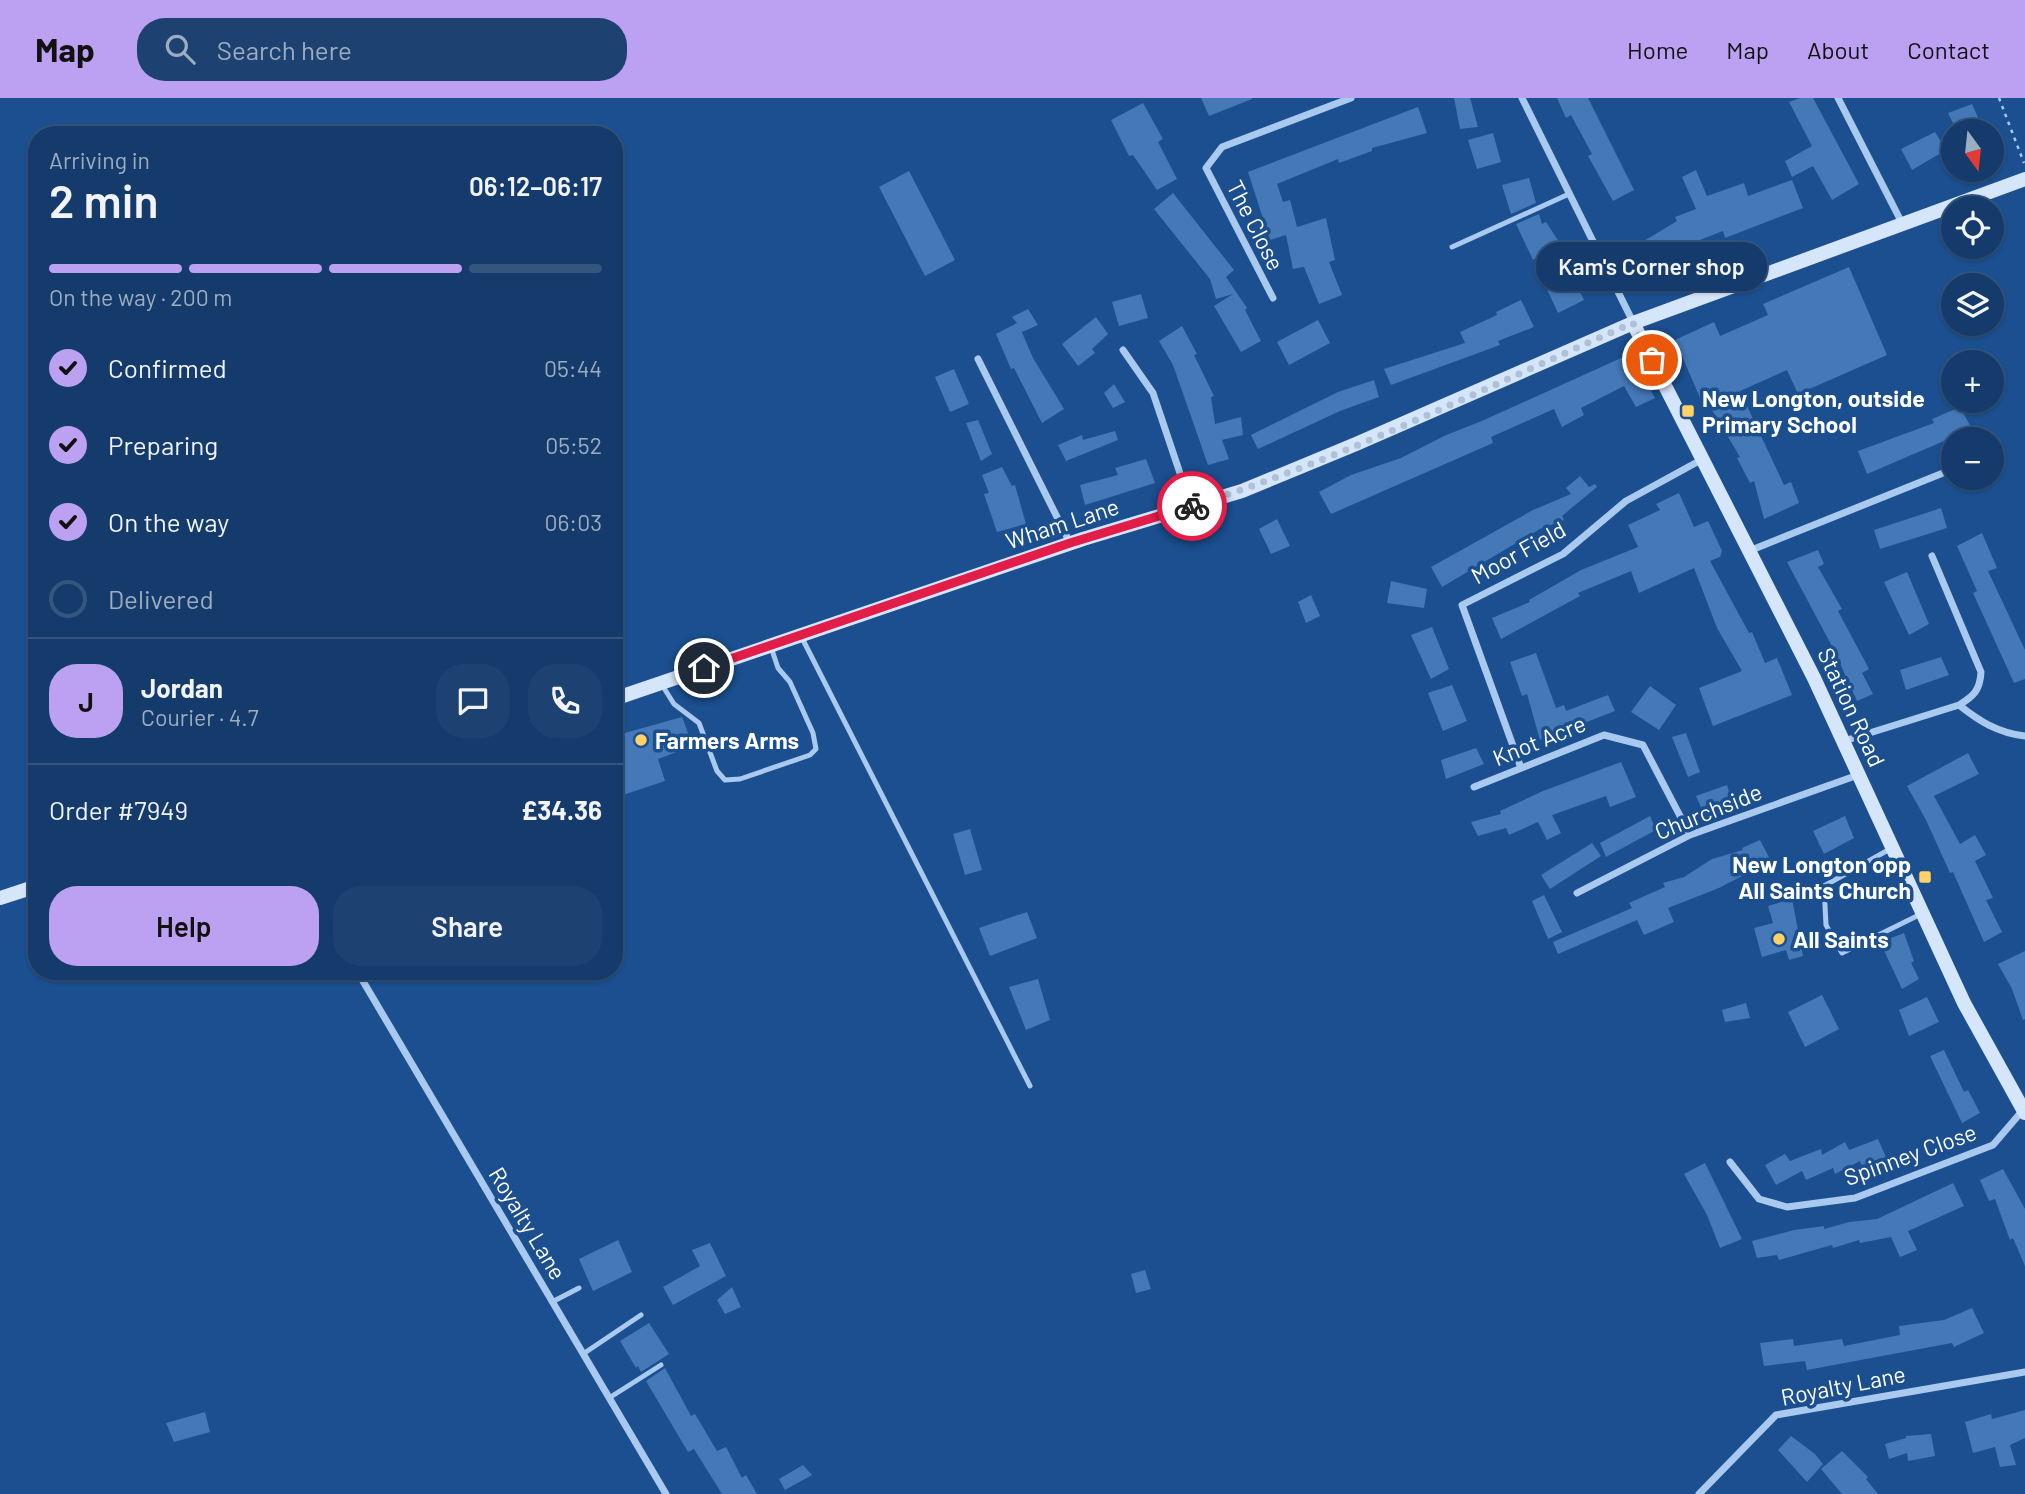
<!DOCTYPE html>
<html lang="en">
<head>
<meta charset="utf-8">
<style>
  body { margin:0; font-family:Barlow,sans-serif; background:#1d4271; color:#f1f3f6; height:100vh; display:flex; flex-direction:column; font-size:26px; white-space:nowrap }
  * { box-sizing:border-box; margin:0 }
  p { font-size:23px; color:#9dadc1 }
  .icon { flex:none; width:38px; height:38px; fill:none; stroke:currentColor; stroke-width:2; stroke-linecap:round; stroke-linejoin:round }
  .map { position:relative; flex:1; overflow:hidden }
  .panel { position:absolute; left:28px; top:28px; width:595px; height:854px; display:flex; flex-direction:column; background:#143b6b; border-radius:28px; box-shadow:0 2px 5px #0004,0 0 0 2px #33557e }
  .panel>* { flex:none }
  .needle { width:46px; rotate:165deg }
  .tools { position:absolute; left:1941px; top:21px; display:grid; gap:14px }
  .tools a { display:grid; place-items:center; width:63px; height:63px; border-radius:50%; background:#143b6b; box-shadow:0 2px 5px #0004,0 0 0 2px #33557e; font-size:35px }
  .pin { position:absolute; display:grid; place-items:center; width:60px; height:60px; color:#fff; margin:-30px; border:4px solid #fff; border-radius:50%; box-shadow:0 2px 7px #0007 }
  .courier { position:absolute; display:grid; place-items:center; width:70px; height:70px; margin:-35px; border:5px solid #e11d48; border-radius:50%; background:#fff; color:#222; box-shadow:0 2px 9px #0007 }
  .bubble { position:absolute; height:49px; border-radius:24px; background:#143b6b; box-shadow:0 2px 5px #0004,0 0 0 2px #33557e; font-size:23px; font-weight:600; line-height:49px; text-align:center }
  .headline em { font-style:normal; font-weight:600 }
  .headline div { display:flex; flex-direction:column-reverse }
  .headline { display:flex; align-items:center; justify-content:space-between; height:119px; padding:0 21px }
  h1 { font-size:46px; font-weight:600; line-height:52px }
  .bar { display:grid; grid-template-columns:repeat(4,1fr); gap:10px 7px; align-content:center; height:84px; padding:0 21px }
  .bar i { height:9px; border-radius:5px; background:#33557e }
  .bar .on { background:#bca0f2 }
  .bar p { grid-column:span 4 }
  .line { display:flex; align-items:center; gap:18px; padding:0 21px; border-top:2px solid #33557e }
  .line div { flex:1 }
  .round { display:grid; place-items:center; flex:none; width:74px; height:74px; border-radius:28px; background:#1d4271 }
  ol { padding:0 21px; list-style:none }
  li { display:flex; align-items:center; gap:21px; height:77px }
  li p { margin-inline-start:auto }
  li .icon { padding:7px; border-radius:50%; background:#bca0f2; color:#111; stroke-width:4 }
  li:last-child { color:#9dadc1 }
  li i { width:38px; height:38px; border:4px solid #33557e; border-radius:50% }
  .action { display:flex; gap:14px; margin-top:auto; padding:14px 21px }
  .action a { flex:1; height:80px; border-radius:28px; background:#bca0f2; color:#111; font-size:28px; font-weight:600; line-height:80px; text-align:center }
  .action a+a { background:#1d4271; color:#f1f3f6 }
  header { display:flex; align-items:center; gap:42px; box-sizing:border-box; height:98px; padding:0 35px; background:#bca0f2; color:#111 }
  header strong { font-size:33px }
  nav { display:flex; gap:38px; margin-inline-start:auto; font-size:24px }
  .search { width:490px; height:63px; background:#1d4271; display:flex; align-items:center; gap:18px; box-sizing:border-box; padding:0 24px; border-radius:28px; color:#9dadc1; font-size:26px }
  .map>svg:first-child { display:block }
</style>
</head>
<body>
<header>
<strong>Map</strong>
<div class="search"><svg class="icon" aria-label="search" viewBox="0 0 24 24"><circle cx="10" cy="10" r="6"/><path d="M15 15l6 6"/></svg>Search here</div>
<nav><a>Home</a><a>Map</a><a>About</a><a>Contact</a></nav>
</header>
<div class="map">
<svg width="2025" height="1396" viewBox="0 0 2025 1396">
  <rect width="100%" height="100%" fill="#1b4f8f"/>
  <!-- building -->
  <path fill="#4478b7" d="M1201,0H1252V1L1209,18Z
    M1454,0H1470L1478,29L1460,31Z
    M1557,0H1588L1634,92L1613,103L1588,58L1592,56L1571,17L1566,20Z
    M1800,0H1813L1859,86L1832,102L1813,68L1792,79L1785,63L1812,48L1789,4Z
    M1143,5L1163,41L1158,44L1177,81L1157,92L1133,57L1129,58L1111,22Z
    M1972,6L1984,33H1957L1948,15Z
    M1418,9L1427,35L1372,50V53L1339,65L1338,61L1277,86L1283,104L1290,102L1297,129L1326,120L1335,162L1329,164L1342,197L1319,206L1304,169L1293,171L1286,137L1270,142L1248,74Z
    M1935,34L1946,52L1912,72L1901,51Z
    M1493,35L1501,64L1477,71L1468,42Z
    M1696,72L1707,98L1744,85L1748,98L1792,82L1803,110L1725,140L1723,133L1687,147L1648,172L1634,149L1677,123L1675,119L1696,111L1682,79Z
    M909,73L955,162L925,178L879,89Z
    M1529,80L1536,105L1511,116L1502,87Z
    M1173,95L1234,172L1226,179L1247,210L1245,212L1261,243L1241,254L1214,208L1233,196L1216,201L1210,181L1154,111Z
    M1539,116L1542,126L1546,124L1561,147L1568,176L1571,175L1584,202L1558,215L1545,187L1552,184L1539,158L1533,162L1516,126Z
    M1849,169L1887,257L1798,296L1787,272L1740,293L1784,387L1791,384L1799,405L1764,421L1754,383L1750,385L1737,360L1740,359L1709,307L1704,309L1675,242L1714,224L1720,238L1768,217L1763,206Z
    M1141,196L1148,220L1119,228L1112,204Z
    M1521,202L1534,229L1498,243L1500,247L1391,287L1384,271L1465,245L1460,234L1497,217L1496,214Z
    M1028,211L1038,227L1022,234L1020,230L1033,260L1064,311L1042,325L1014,270L1011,271L996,236L1017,225L1012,219Z
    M1096,219L1108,236L1092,251L1095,255L1078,268L1062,246Z
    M1318,222L1330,245L1289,267L1277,244Z
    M1182,228L1197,256L1194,257L1214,298L1211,299L1215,326L1241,319L1243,337L1222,342L1229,361L1208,367L1173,267L1159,243Z
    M1632,255L1655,300L1636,309L1624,288L1581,310L1584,317L1562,329L1554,311L1491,339L1493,345L1331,416L1319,394L1351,377L1401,360L1444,338L1484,322Z
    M954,271L969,306L950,314L935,279Z
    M1374,282L1379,299L1340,313L1258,351L1251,337L1338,294Z
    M1114,286L1125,304L1113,310L1104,295Z
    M1960,309L1972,331L1867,376L1858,353L1934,325L1932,321Z
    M978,322L992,356L981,363L966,325Z
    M1115,333L1118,342L1066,363L1058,347L1082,337L1083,342Z
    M1146,361L1155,385L1085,407L1080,387L1118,377L1115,370Z
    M1002,369L1012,388L1015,387L1026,426L997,434L984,396L989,395L982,377Z
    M1580,378L1589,389L1595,386L1597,389L1562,418L1564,422L1540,431L1442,489L1431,469L1533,412L1571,396L1566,390Z
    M1679,395L1694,429L1708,423L1722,453L1720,459L1710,463L1749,535L1752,534L1765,565L1777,560L1792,597L1713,628L1699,590L1742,573L1717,530L1694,470L1639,495L1631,473L1578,495L1580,498L1501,541L1492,520L1530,504L1529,502L1581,472L1638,449L1628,427L1660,412L1656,406Z
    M1941,410L1947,430L1880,451L1874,432Z
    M1277,421L1290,448L1271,456L1259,431Z
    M1982,435L1997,470L1988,473L2025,552V581L2014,585L1973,495L1977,493L1957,448Z
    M1818,452L1824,466L1818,469L1842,511L1838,513L1869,571L1862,575L1873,596L1857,603L1834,552L1787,464Z
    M1907,474L1929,526L1909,537L1884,484Z
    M1391,483L1427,491L1424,510L1387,505Z
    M1311,497L1320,518L1306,525L1298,504Z
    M1432,529L1449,571L1431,581L1411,537Z
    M1536,555L1556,610L1564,607L1566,613L1608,597L1615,613L1540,642L1527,596L1522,598L1510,564Z
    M1941,559L1949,577L1906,592L1900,572Z
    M1452,587L1467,623L1443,633L1428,595Z
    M1650,588L1676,607L1659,632L1631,614Z
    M682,619L693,648L658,661L665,683L620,698L614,684V638Z
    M1686,635L1700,674L1688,679L1672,639Z
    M1476,650L1484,666L1446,681L1441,662Z
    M1968,655L1979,676L1934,698L1960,746L1975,737L1986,757L1975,763L1993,800L1986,802L2002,834L1984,844L1953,774L1950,775L1926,722L1907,688Z
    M1621,664L1636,699L1610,709L1606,698L1552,717L1561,735L1547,742L1538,724L1509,737L1506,730L1478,738L1471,724L1501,716L1500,713L1543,693Z
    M1727,687L1731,701L1703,714L1696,698Z
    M1650,718L1656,732L1606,759L1600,745Z
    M1845,718L1854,740L1824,756L1813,733Z
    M970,731L982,772L965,777L953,736Z
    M1760,742L1771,763L1719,790L1668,810L1674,824L1644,837L1637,822L1558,856L1553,844L1632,810L1629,805L1665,789L1663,785L1684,779L1712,761L1743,752L1742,750Z
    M1592,745L1601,758L1550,791L1541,777Z
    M1544,797L1562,834L1548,841L1532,803Z
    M1792,801L1803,858L1789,862L1786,852L1762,859L1754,830L1773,825L1768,808Z
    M1027,814L1037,840L990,858L979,830Z
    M1904,835L1914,863L1911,865L1919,881L1902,891L1880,844Z
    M2025,853V921L2023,922L2012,891L1998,866Z
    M1038,881L1050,922L1026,932L1009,889Z
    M1822,897L1839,931L1805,949L1788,914Z
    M1927,899L1939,924L1909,938L1899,912Z
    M1746,905L1750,920L1725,924L1722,912Z
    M1944,952L1964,994L1968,992L1980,1015L1962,1025L1930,958Z
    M1878,1041L1886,1059L1862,1068L1860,1063L1835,1076L1833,1070L1806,1082L1802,1073L1776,1087L1765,1067L1785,1056L1790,1063L1821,1051L1822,1057L1845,1044L1849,1052Z
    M1705,1065L1742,1141L1720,1150L1707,1117L1684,1076Z
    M2003,1071L2025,1111V1168L2013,1140L2010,1142L1995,1101L1989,1103L1980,1082Z
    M1953,1085L1964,1108L1908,1133L1917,1152L1900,1159L1891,1139L1860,1145L1859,1142L1833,1150L1832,1147L1779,1162L1777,1157L1757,1160L1752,1143L1794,1132L1824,1128V1131L1849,1124L1877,1121Z
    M618,1142L632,1174L593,1193L579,1161Z
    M710,1145L726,1178L673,1207L663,1189L700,1168L692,1152Z
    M1145,1172L1151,1191L1136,1195L1131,1176Z
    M732,1189L741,1209L725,1216L717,1202Z
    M1972,1210L1984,1235L1954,1249L1952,1245L1807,1272L1805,1263L1764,1268L1760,1245L1793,1241L1794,1248L1842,1241L1844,1248L1900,1237L1899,1228L1944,1222Z
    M649,1225L669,1256L641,1274L638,1268L636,1270L620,1243Z
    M665,1270L691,1318L695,1316L717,1353L726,1349L742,1380L746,1377L757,1396H722L694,1351L688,1354L646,1283Z
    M2025,1312V1340L2010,1347L2016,1367L2000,1369L1995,1349L1973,1355L1965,1324L1991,1316L1992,1321Z
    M205,1314L210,1334L174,1344L166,1325Z
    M1931,1336L1935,1358L1908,1363L1907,1355L1889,1361L1885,1346L1906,1340V1338Z
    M1791,1338L1815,1356L1823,1366L1807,1384L1778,1352Z
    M1842,1353L1868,1379L1866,1381L1878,1396H1842L1821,1371Z
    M803,1367L812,1377L785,1392L779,1381Z"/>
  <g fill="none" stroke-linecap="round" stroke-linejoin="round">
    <!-- path -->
    <path stroke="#a9c9ee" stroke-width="2.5" stroke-dasharray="3.5 5" stroke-linecap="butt" d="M1999,0L2024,65"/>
    <!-- lane -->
    <path stroke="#a9c9ee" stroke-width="5" d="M1452,149L1569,96
      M801,538L1030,988
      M662,587L674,606L699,625L717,673L725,682L740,681L810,657L816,651L813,635L790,584L778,570L771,549
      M1890,751L1824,788L1826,827L1842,855L1921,816
      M552,1204L579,1190
      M583,1256L641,1217
      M609,1300L661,1267"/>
    <!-- street -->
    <path stroke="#a9c9ee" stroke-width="7" d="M1522,0L1633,224
      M1838,0L1903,127
      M1273,200L1206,70L1222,49L1351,0
      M1123,252L1153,295L1191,408
      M978,261L1070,445
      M1749,453L1953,371
      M1932,458L1981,574C1980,592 1974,598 1959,607
      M1844,643L1959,607C1979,623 1998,635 2025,638
      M1521,670L1462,507L1563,456L1626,403L1701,362
      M1474,689L1604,637L1643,647L1690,737
      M1577,795L1690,737L1858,677
      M357,873L666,1396
      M1730,1064L1759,1101L1787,1109L1855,1100L1993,1047L2023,1012
      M1699,1396L1776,1317L2025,1274"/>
    <!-- secondary -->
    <path stroke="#d6e6fa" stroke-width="14" d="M1633,225L1814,580L1964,905L2025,1015
      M614,601L1083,441L1242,393L1356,346L1633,225L2025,81
      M0,800L37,788"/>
  </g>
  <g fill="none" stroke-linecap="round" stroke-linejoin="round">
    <!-- done -->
    <path stroke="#afc1d8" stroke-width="7" stroke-dasharray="0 12.6" d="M1192,408C1344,361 1488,288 1633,225L1652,262"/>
    <!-- route -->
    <path stroke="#e11d48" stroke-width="9" d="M704,570L1070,445L1192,408"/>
  </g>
  <!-- markers -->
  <g fill="#ffd166" stroke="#1b4f8f" stroke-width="2.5">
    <rect x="1681" y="306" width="14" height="14" rx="3.5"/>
    <circle cx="641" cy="642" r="7"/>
    <rect x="1918" y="772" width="14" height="14" rx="3.5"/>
    <circle cx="1779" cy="841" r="7"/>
  </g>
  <g text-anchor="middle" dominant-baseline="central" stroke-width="7" stroke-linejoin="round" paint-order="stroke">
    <!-- street labels -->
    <g font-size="23" fill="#fff" stroke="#1b4f8f">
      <text transform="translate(1256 127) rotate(63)">The Close</text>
      <text transform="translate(1062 425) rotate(-18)">Wham Lane</text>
      <text transform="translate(1518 454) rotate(-29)">Moor Field</text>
      <text transform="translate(1852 609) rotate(65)">Station Road</text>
      <text transform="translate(1539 642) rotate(-22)">Knot Acre</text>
      <text transform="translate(1708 713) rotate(-22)">Churchside</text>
      <text transform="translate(1910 1056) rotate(-20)">Spinney Close</text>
      <text transform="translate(528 1125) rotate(59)">Royalty Lane</text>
      <text transform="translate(1843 1287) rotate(-11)">Royalty Lane</text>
    </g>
    <!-- poi labels -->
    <g font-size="23" font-weight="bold" fill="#fff" stroke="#1b4f8f" text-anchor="start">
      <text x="1702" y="300">New Longton, outside<tspan x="1702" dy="26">Primary School</tspan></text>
      <text x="655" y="642">Farmers Arms</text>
      <text x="1911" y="766" text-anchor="end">New Longton opp<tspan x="1911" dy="26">All Saints Church</tspan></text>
      <text x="1793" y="841">All Saints</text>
    </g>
  </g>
</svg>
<div class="tools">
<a><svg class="needle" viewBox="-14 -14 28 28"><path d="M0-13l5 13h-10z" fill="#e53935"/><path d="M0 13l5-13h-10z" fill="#9dadc1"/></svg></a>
<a><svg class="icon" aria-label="locate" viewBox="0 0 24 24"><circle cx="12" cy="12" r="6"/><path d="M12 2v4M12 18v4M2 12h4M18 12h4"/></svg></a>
<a><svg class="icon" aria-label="layers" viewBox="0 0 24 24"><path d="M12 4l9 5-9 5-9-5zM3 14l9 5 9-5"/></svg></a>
<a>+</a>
<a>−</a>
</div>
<div class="pin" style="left:1652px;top:262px;background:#ea580c"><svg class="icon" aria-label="bag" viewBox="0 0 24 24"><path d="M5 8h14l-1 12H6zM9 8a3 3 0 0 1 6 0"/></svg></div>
<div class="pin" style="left:704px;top:570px;background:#1f2937"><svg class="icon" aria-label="home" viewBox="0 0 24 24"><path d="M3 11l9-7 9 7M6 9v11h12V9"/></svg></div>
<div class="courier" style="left:1192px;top:408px"><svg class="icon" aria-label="bike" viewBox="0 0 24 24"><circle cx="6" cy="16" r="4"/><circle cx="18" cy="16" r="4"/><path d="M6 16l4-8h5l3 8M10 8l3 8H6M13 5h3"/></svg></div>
<div class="bubble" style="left:1536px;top:144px;width:231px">Kam's Corner shop</div>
<section class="panel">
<div class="headline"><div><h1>2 min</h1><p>Arriving in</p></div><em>06:12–06:17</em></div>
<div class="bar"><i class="on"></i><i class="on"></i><i class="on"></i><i></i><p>On the way · 200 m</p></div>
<ol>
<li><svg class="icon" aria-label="check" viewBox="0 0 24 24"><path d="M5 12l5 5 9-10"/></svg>Confirmed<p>05:44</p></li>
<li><svg class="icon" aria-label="check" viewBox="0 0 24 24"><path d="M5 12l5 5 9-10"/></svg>Preparing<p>05:52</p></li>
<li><svg class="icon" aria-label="check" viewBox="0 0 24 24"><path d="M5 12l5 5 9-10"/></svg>On the way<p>06:03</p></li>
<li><i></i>Delivered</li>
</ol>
<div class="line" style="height:126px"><b class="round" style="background:#bca0f2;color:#111">J</b><div><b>Jordan</b><p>Courier · 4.7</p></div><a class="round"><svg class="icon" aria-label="chat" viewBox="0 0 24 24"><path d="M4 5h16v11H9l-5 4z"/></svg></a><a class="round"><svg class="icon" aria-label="phone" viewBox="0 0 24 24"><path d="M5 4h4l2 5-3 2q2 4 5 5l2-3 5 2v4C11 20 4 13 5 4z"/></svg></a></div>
<div class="line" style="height:91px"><div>Order #7949</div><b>£34.36</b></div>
<div class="action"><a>Help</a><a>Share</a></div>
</section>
</div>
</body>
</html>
